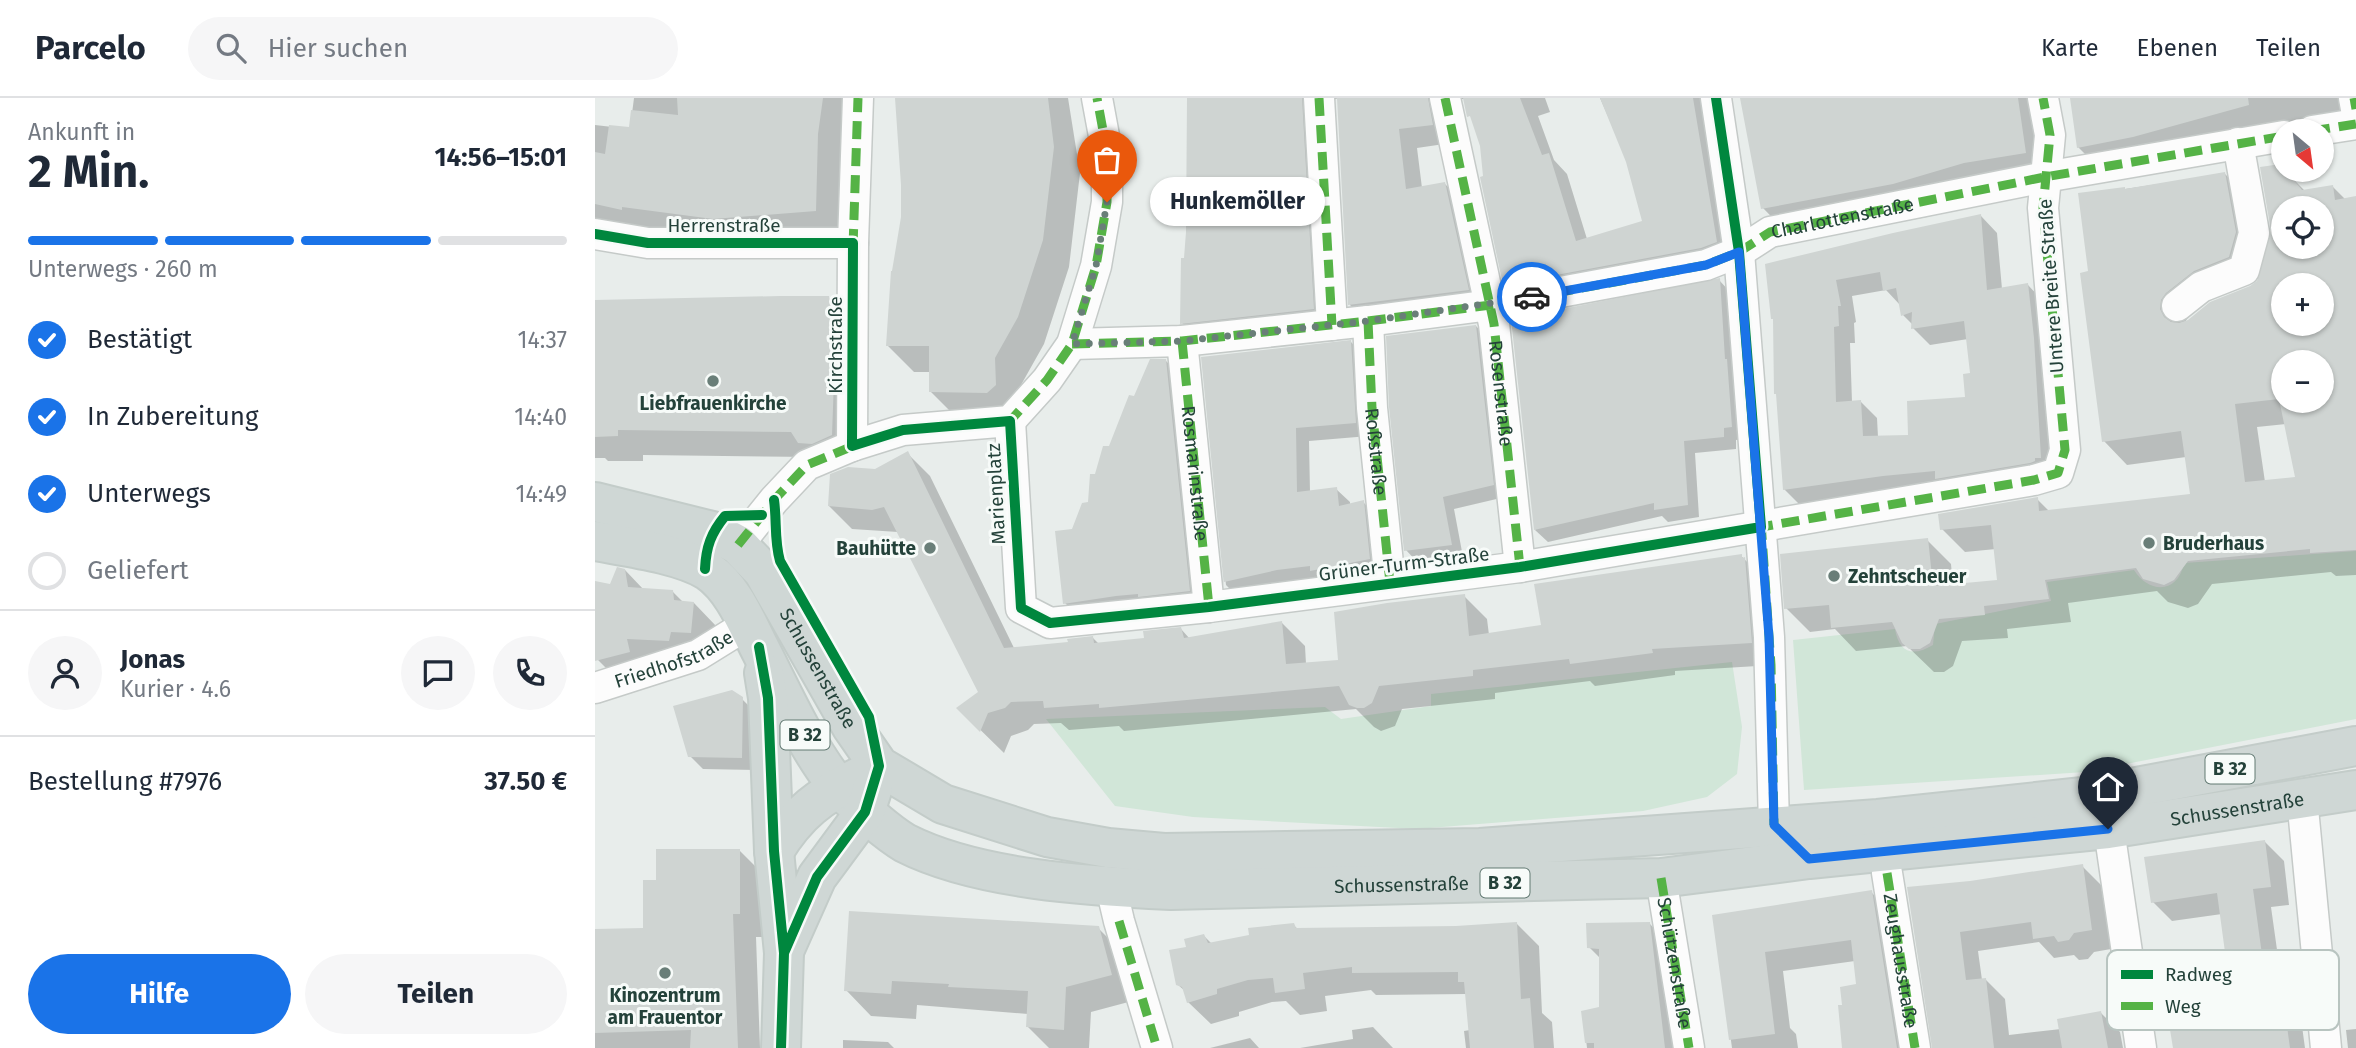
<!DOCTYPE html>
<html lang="de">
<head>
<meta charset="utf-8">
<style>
  body { margin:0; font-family:"Fira Sans",sans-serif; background:#f6f6f7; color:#1f2937; height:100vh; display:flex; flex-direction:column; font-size:26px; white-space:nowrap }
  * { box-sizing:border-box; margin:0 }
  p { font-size:23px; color:#747a83 }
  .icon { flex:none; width:38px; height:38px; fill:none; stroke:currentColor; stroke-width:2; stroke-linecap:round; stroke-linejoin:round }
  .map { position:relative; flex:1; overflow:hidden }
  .sheet { display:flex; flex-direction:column; background:#fff; width:595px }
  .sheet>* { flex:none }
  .needle { width:46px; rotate:151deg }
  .fabs { position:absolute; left:1676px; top:21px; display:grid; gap:14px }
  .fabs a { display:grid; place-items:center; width:63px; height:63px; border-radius:50%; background:#fff; box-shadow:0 2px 5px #0004; font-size:35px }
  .pin { position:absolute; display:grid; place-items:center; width:60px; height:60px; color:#fff; margin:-72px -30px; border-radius:50% 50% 50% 0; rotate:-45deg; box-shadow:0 0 7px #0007 }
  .pin .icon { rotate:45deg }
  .courier { position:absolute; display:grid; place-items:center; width:70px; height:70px; margin:-35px; border:5px solid #1a73e8; border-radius:50%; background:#fff; color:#222; box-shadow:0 2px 9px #0007 }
  .bubble { position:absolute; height:49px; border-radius:24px; background:#fff; box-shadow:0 2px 5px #0004; font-size:23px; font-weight:700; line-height:49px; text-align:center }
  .headline em { font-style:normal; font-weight:700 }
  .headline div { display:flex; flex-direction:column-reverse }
  .headline { display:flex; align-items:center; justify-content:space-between; height:119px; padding:0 28px }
  h1 { font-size:46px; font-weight:700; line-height:52px }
  .bar { display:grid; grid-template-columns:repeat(4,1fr); gap:10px 7px; align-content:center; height:84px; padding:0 28px }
  .bar i { height:9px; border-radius:5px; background:#e0e1e3 }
  .bar .active { background:#1a73e8 }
  .bar p { grid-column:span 4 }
  .line { display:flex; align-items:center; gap:18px; padding:0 28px; border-top:2px solid #e0e1e3 }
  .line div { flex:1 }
  .round { display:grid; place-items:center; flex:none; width:74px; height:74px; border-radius:37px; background:#f6f6f7 }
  ol { padding:0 28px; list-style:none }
  li { display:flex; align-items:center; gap:21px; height:77px }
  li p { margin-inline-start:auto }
  li .icon { padding:7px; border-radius:50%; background:#1a73e8; color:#fff; stroke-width:4 }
  li:last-child { color:#747a83 }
  li i { width:38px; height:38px; border:4px solid #e0e1e3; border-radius:50% }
  .button { display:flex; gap:14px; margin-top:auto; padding:14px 28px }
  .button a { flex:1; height:80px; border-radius:42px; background:#1a73e8; color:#fff; font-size:28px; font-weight:700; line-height:80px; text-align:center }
  .button a+a { background:#f6f6f7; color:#1f2937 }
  header { display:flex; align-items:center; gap:42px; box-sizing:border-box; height:98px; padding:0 35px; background:#fff; border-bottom:2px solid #e0e1e3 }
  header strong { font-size:33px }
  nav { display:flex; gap:38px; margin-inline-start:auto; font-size:24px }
  .search { width:490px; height:63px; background:#f6f6f7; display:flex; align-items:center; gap:18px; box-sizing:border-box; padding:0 24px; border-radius:38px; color:#747a83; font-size:26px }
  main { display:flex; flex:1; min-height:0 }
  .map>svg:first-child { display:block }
</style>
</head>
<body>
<header>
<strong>Parcelo</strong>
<div class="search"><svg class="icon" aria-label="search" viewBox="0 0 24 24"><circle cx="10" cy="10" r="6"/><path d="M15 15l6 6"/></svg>Hier suchen</div>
<nav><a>Karte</a><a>Ebenen</a><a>Teilen</a></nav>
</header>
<main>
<section class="sheet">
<div class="headline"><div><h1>2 Min.</h1><p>Ankunft in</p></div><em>14:56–15:01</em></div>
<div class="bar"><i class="active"></i><i class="active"></i><i class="active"></i><i></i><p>Unterwegs · 260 m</p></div>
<ol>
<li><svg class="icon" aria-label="check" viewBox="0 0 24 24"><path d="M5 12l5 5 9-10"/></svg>Bestätigt<p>14:37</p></li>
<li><svg class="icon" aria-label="check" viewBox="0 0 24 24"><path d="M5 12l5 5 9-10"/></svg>In Zubereitung<p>14:40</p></li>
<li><svg class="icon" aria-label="check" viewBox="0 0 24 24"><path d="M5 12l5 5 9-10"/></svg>Unterwegs<p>14:49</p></li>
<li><i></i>Geliefert</li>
</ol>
<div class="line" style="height:126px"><a class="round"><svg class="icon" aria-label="person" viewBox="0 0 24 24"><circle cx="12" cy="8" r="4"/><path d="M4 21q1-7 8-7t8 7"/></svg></a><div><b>Jonas</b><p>Kurier · 4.6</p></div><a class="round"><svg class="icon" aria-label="chat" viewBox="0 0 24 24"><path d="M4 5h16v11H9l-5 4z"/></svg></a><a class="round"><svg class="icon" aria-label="phone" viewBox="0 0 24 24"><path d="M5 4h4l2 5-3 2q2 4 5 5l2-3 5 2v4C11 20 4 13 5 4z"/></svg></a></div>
<div class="line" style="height:91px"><div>Bestellung #7976</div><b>37.50 €</b></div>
<div class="button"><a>Hilfe</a><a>Teilen</a></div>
</section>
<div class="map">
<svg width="1761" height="950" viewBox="0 0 1761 950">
  <rect width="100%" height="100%" fill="#e8edeb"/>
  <!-- green -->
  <path fill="#d1e6d8" d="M1761,453V621L1490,674L1209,692L1198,542L1300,531C1304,555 1318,559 1338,547L1340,526L1456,503L1452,484L1539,472C1554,496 1583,496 1589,465Z
    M1137,564L1147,629L1142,676L1112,699L1048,713L822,731L598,719L520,708L451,621L730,609L746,621L836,608V596Z"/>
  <!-- shadow -->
  <path fill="#0003" fill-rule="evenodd" d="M39,0H251L245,137L144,145L0,125V27L35,31Z
    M301,0H473L485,75L474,169L449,246L426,287L427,314L362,320L335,293L336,274H319L293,248L308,119V87Z
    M592,0H950L955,14L943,18L959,62L972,76L992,141L1049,124L1033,64L1005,0H1113L1140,161L929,205L910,186L890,80L887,47L869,1H867L858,5L856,45L822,50L827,90L850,86L869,105L892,211L774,226L755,207L743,0L734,4L737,230L606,244L587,225L593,134Z
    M1148,0H1450L1463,88L1403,98L1332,119L1201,144L1168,110Z
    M1476,0H1750L1753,18L1701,25L1563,62L1507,73L1483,49Z
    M1689,72L1710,93L1738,89L1751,102L1761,100V477L1741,478L1736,474L1617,486L1603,506L1593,510L1573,504L1562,493L1473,505L1476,524L1412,531L1413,540L1367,543L1358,568L1349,574H1339L1312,548L1261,553L1240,531L1215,534L1191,510L1332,442L1356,466L1358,488L1404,484L1401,451L1370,454L1347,431L1442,401L1455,414L1597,398L1591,359L1532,367L1509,343L1495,175L1530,91L1630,76L1653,99L1664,159L1623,196L1594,218L1588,227L1657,189L1667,178ZM1689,110H1727V149H1689ZM1689,187H1727V226H1689ZM1689,264H1727V303H1689ZM1691,326L1702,380L1670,384L1662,329Z
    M1386,118L1402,135L1407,191L1433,187L1449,204L1462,376L1206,408L1189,391L1180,223L1177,220L1172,167ZM1291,192L1306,208L1308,217L1318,227V230L1335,247L1373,241L1377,276L1372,301L1314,338L1283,339L1282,320L1265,303L1257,304L1255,245H1260L1259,225L1261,224L1257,198Z
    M1124,182L1136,195L1149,341L1141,342V351L1100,355L1104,419L1073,424L1067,418L953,444L940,432Z
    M234,200L259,225L265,282L262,363L243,371L230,369L220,359L48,357V363H13L10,360H0V203Z
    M881,228L893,241L910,399L859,411L868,459L823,465L811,452Z
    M756,244L769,258L774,338L714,343L715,394L741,391L755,404V407L768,404L782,418L787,474L642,498L631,487L608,260Z
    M571,263L596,288L619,518L495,530L470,505L478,433L495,406L501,378L540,299Z
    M312,355L335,378L419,550L475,546L498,540L504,546L551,542L586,531L595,541L687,525L710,548L711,566L745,563L869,498L892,521L894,537L948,529L1146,458L1173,484L1179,567L1080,573V577L1000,588L995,583L900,595V601L807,611L800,628L786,633L779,629L761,611L529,633L524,628L474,632L466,625L439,626L433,632L416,638L409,655L363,610L386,594L303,434L257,431L234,408L281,373Z
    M30,472L49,492L78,494L88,504L99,505L122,529L119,557L26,585L3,562L0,553V485L16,488Z
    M146,600L160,614V672L108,671L95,658Z
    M1670,744L1689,763L1694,807L1676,809L1684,866L1701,884L1710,950H1579L1633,886L1634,870L1627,816L1577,823L1558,804Z
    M145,753L168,776V839H161L165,950H0V833L50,831L63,784Z
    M1487,768L1506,787L1516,851L1499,854L1493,861L1484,862L1479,857L1459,860L1444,844L1383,853L1387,882H1391L1410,901L1414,937L1466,931L1506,915L1525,934L1528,950H1339L1375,784Z
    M1276,794L1296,814L1318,950H1249V908L1263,888L1260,863L1188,873L1195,930L1201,936L1203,950H1137L1119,818Z
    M922,826L944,848L947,915L957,924L959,950H871L869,933L875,932L872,896L781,897L776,892L730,898L732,913L705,917L691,903L677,904L644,914V918L616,926L593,904L590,893L582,886L593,850L609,838L617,846L656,839L698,827L703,831L861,830Z
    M1055,826L1073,845L1085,950H992L988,915L1006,910V861L994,849Z
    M503,830L528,855L541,902L496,914L494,950H454L432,928L433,916L322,907L321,921L276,918L251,892Z
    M778,929L798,950H705L758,941L757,932Z
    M1761,931V950H1753L1751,932Z
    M655,940L664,950H615Z
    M248,942L293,944L299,950H248Z"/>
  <!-- building -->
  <path fill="#cfd4d2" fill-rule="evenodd" d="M82,0H228L223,36L221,113L118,121L27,109V112L0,106V54L10,56L14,27L34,29L36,12L83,17Z
    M300,0H453L459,49L448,142L423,219L400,260L401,287L392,295L334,294V248H291L296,173H297L306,119V87Z
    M592,0H707L719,211L585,226L586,160H589L591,134Z
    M742,0H833L838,27L804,31L811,91L850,84L874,192L753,207Z
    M868,0H925L947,57L954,55L981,143L1047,123L1031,64L1005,0H1098L1122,144L1106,150L908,187L885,79L888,78L885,48L875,18L872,19Z
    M1145,0H1423L1431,55L1369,65L1298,86L1166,111Z
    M1475,0H1653L1654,7L1538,39L1482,50Z
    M1686,66L1707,92L1738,87L1740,102L1761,98V452L1715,455V451L1593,463L1579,482L1569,487L1548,481L1541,470L1450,482L1454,501L1389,508L1390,517L1344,521L1335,545L1325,551H1314L1307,545L1297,524L1236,530L1234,507L1189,511L1185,456L1333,440L1338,488L1402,482L1396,427L1345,432L1343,416L1443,399L1444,413L1595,396L1586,333L1507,344L1485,175L1493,173L1483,95L1530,89V91L1630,74L1641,134L1634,159L1599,173L1571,195L1566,202L1565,211L1569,219L1576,224L1584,225L1593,222L1615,204L1655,188L1662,183L1676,133L1665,69ZM1689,110H1727V149H1689ZM1689,187H1727V226H1689ZM1689,264H1727V303H1689ZM1684,301L1700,379L1650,384L1640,306Z
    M1386,116L1392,192L1433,185L1439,240L1446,360H1440V363L1435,365L1340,381V373L1288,378L1188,392L1181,296H1179L1178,221H1176L1170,166L1298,135ZM1285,174L1288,193L1301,190L1306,218L1317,214L1316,231L1369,223L1375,275L1368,276L1370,299L1312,303L1313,337L1268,338L1266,302L1241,304L1239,229L1244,228L1243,208H1246L1241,182Z
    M1125,180L1130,261H1132L1137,329L1129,330V339L1089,343L1093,407L1059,412V405L939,432L916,221Z
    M185,198H234L240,255L237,337L217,346L203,345L196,334L23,332V338L0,339V202Z
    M881,227L899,387L848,399L857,447L809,453L794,309L791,238Z
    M756,242L761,325L701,330L702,394L742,389L744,408L769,402L775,461L715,473V468L682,472L629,484V488L606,259Z
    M555,261H571L595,493L543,499V496L521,498L468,506L460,433L477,431L487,405L493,404L495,376H500L508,348H514L534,297L539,298Z
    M313,353L409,550L473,544L472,541L498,538L499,545L549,540L548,533L586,529L589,540L687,523L691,566L743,562L739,514L792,505L870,496L874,538L946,527L939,486L1147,456V460L1150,459L1157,545L1057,551L1058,555L975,566L974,561L878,572V578L784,588L777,605L769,610H762L754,607L744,588L504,610V606L449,610L448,603L416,604L410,610L393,615L385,634L361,610L383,594L289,409L277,412L233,408L235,376L253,369L280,371Z
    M22,469L30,471L33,489L78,492L79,502L99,504L96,535L76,534L74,543L32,541L35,554L0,563V483L15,486Z
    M137,592L148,599L147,660L93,659L78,608Z
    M1670,742L1676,789L1658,791L1668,864L1683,863L1695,950H1578L1569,895L1631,885L1628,869H1632L1622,795L1556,805L1549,759Z
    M61,751H145V816H138L143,950H95L96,932L0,935V831L48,830V782H61Z
    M1488,766L1497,832L1479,835L1474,842L1463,844L1459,838L1438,841L1436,824L1365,834L1371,882L1391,880L1399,950H1337L1312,789L1375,783Z
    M1277,792L1302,950H1247L1243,907H1247L1245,889L1261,886L1256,842L1170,854L1180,936L1134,942L1117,817Z
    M254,813L504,828L517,877L471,889L469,932L431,929L433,893L353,889L354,886L297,883L296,896L249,893Z
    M922,824L926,901L935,900L939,950H875L869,884H863V874L757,875V869L708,875L710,891L680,895L678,880L653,882L622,891V896L592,905L587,889L581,887L574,852L591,849L589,841L609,836L613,845L654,837L653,830L699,825L701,830L861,828Z
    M1055,824L1070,950H999V945H990L986,913L1004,909V851L992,850L991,825Z
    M1506,913L1513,950H1467L1462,921Z"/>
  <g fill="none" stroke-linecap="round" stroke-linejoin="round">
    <defs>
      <g id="minor">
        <path d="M724,0L737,227"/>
        <path id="s1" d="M850,0L899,226L925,469"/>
        <path d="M1121,0L1144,154L1174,539L1179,727L1195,742"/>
        <path d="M1759,0L1761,11"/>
        <path d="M1717,33L1761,26"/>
        <path d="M0,136L53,145H258"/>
        <path d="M1582,208L1606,189L1649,172L1659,135L1643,45"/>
        <path d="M773,223L777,310L795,485"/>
        <path d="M587,243L614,509"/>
        <path d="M477,246L587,243L773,223L896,207L1111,167L1144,154L1175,134L1450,79L1689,38"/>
        <path d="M415,323L426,510L455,525L614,509L925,469L1439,382L1463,375L1470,352L1448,110L1455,37L1448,0"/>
        <path d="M257,348L258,145L263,0"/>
        <path d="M143,447L179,402L212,367L257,348L308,332L415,323L452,282L477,246L501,168L512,104V54L502,0"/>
        <path id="s2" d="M0,590L103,557L153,526"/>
        <path d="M1707,700L1731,950"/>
        <path d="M1511,711L1546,950"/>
        <path id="s3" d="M1292,775L1320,950"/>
        <path id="s4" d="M1066,780L1094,950"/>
        <path d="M516,789L524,823L562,950"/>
      </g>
      <g id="major">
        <path id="s5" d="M0,404L117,433L143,447L168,473L257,629L284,668L348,706L452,739L513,750L569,755L885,750L1283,721L1488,699L1761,648"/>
        <path id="s6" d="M0,443C32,449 86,456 113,473C137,489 151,523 163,547C187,594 209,645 241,686C250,697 262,706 272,716C284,726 296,737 310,745C383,782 495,788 576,792L1066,780L1214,761L1513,731L1761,692"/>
        <path d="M169,575L173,600L179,753L189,855L186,950"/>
        <path d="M179,753C203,714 225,698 266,678"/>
        <path d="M189,853L222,779L270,714L278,689"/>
      </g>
    </defs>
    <!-- minor casing -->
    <use href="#minor" stroke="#c5cac8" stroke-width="33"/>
    <!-- major casing -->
    <use href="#major" stroke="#c3ccc9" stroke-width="42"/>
    <!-- minor -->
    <use href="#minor" stroke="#fcfcfc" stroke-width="30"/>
    <!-- major -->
    <use href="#major" stroke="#cfd7d5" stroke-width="38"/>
    <!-- quiet -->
    <g stroke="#55b346" stroke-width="9" stroke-dasharray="18 9" stroke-linecap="butt">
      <path d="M724,0L737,227"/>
      <path d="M850,0L899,226L925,469"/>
      <path d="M1759,0L1761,11"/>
      <path d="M1717,33L1761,26"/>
      <path d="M258,149L263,0"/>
      <path id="s7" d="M773,223L777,310L795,485"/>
      <path id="s8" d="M587,243L614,509"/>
      <path id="s9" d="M477,246L587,243L773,223L896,207L1111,167L1144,154L1175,134L1450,79L1689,38"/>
      <path d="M411,324L415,323L452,282L477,246L501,168L512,104V54L502,0"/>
      <path d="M1166,424L1176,567L1179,727"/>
      <path d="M1160,430L1439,382L1463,375L1470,352L1448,110L1455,37L1448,0"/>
      <path d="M143,447L179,402L212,367L263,346"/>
      <path d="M1292,775L1320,950"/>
      <path d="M1066,780L1094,950"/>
      <path d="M524,823L562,950"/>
    </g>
    <defs>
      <path id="cycleway" d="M0,136L53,145H258L257,348L308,332L415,323L426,510L455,525L614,509L925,469L1166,429L1144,154L1121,0
        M179,402C182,423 179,442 185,463L274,619L284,668L270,714L222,779L189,855
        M110,471C111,449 116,435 130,418L167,417
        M164,549L173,600L179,753L189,855L186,950"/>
    </defs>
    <!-- cycleway casing -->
    <use href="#cycleway" stroke="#f7fbf9" stroke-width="15"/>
    <!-- cycleway -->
    <use href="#cycleway" stroke="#00873e" stroke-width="10"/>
  </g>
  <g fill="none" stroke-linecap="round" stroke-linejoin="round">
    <!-- done -->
    <path stroke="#697e78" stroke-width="7" stroke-dasharray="0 12.6" d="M512,104L501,168L477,246L587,243L773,223L937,199"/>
    <!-- route -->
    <path stroke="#1a73e8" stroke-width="9" d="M937,199L1111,167L1144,154L1174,539L1179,727L1214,761L1513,731"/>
  </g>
  <!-- markers -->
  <g fill="#697e78" stroke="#f7fbf9" stroke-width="2.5">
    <circle cx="118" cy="283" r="7"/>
    <circle cx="1554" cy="445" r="7"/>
    <circle cx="335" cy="450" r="7"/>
    <circle cx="1239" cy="478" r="7"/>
    <circle cx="70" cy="875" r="7"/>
  </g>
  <g text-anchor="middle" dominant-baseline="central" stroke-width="6" stroke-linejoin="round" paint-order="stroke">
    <!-- shield labels -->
    <g fill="#f7fbf9" stroke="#637a73" stroke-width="2">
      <rect x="185.5" y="622.5" width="49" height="29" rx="5"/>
      <rect x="1610.5" y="656.5" width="49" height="29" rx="5"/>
      <rect x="885.5" y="770.5" width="49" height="29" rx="5"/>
    </g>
    <g font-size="18" font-weight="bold" fill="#24423a">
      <text x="210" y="637">B 32</text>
      <text x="1635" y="671">B 32</text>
      <text x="910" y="785">B 32</text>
    </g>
    <!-- street labels -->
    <g font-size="19" fill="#24423a" stroke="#f7fbf9">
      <text stroke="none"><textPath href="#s9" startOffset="786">Charlottenstraße</textPath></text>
      <text x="129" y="127">Herrenstraße</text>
      <text transform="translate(1456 188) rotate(-94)">Untere Breite Straße</text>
      <text transform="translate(240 247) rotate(-90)">Kirchstraße</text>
      <text stroke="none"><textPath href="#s1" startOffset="301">Rosenstraße</textPath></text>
      <text stroke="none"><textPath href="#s7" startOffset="131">Roßstraße</textPath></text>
      <text stroke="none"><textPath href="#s8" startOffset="133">Rosmarinstraße</textPath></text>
      <text transform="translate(401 396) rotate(-93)">Marienplatz</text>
      <text transform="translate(809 466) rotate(-7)">Grüner-Turm-Straße</text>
      <text stroke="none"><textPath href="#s2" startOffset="84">Friedhofstraße</textPath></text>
      <text stroke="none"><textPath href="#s5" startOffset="298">Schussenstraße</textPath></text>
      <text stroke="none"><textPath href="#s6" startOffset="1801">Schussenstraße</textPath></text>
      <text stroke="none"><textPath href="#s6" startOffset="961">Schussenstraße</textPath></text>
      <text stroke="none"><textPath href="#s3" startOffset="89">Zeughausstraße</textPath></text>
      <text stroke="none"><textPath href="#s4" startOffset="86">Schützenstraße</textPath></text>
    </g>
    <!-- poi labels -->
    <g font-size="19" font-weight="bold" fill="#24423a" stroke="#f7fbf9">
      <text x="118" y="305">Liebfrauenkirche</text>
      <text x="1568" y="445" text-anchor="start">Bruderhaus</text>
      <text x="321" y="450" text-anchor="end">Bauhütte</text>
      <text x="1253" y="478" text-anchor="start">Zehntscheuer</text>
      <text x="70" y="897">Kinozentrum<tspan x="70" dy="22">am Frauentor</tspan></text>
    </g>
  </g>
  <!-- legend -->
  <rect x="1512" y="852" width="232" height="80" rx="10" fill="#f7fbf9" stroke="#b8c4c0" stroke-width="2"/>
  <rect x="1526" y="872" width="32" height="9" fill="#00873e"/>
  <rect x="1526" y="904" width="32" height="8" fill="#55b346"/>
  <g font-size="19" fill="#24423a">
    <text x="1570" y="883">Radweg</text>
    <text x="1570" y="915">Weg</text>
  </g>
</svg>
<div class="fabs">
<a><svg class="needle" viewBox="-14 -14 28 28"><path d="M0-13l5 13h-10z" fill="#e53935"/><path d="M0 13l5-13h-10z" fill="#747a83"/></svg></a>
<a><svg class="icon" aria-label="locate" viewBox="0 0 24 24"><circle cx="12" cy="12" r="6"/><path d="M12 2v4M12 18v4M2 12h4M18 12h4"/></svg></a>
<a>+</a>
<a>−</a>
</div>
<div class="pin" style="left:512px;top:104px;background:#ea580c"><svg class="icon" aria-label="bag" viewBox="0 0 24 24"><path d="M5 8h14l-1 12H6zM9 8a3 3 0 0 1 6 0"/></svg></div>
<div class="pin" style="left:1513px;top:731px;background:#1f2937"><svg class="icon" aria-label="home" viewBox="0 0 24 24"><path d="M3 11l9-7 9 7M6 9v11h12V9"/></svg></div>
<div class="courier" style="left:937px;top:199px"><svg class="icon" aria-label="car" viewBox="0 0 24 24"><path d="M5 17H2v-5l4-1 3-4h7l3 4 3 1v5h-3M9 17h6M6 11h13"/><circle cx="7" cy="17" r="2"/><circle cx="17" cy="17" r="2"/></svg></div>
<div class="bubble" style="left:555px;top:79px;width:175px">Hunkemöller</div>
</div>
</main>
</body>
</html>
